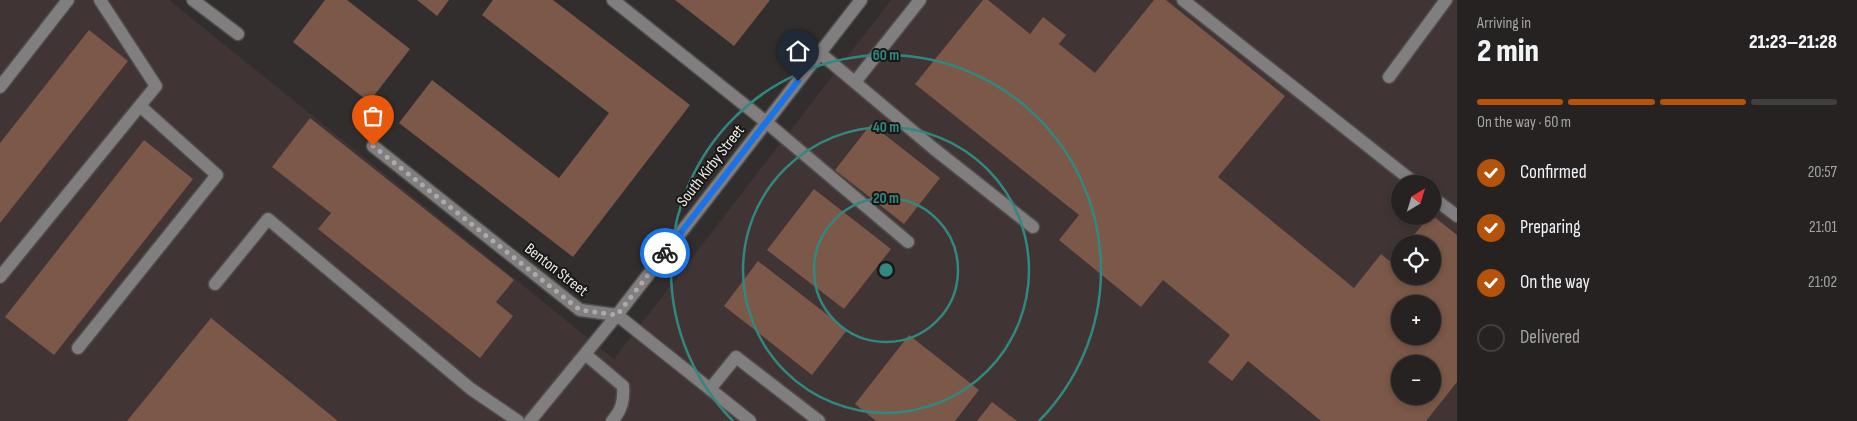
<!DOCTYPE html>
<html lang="en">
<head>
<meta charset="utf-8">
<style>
  body { margin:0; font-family:"Sofia Sans Condensed",sans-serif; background:#2e2a2a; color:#f1f3f6; height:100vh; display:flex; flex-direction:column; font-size:19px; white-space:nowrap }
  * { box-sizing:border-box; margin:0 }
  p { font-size:16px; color:#a4a4a5 }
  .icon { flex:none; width:28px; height:28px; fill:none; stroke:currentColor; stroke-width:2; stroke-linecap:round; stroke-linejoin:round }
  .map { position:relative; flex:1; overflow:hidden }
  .details { display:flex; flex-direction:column; background:#262222; width:400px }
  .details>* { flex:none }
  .needle { width:32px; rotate:38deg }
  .fabs { position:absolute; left:1391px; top:175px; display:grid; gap:10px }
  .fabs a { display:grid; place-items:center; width:50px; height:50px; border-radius:50%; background:#262222; box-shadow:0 2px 8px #0003,0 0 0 1px #423f40; font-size:25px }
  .pin { position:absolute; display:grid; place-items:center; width:42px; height:42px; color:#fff; margin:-51px -21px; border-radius:50% 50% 50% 0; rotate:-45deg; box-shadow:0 0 5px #0007 }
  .pin .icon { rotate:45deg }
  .courier { position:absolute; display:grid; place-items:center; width:50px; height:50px; margin:-25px; border:4px solid #1a73e8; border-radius:50%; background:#fff; color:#222; box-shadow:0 1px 6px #0007 }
  .head em { font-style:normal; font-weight:800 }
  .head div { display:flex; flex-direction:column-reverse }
  .head { display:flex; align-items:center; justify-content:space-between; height:85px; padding:0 20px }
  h1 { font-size:32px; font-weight:800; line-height:38px }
  .bar { display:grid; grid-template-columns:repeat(4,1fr); gap:8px 5px; align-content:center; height:60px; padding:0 20px }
  .bar i { height:6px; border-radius:4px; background:#423f40 }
  .bar .selected { background:#b45309 }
  .bar p { grid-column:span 4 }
  ol { padding:0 20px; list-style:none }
  li { display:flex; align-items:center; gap:15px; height:55px }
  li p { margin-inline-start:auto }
  li .icon { padding:5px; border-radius:50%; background:#b45309; color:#fff; stroke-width:4 }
  li:last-child { color:#a4a4a5 }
  li i { width:28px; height:28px; border:2px solid #423f40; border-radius:50% }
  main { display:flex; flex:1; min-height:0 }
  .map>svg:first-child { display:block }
</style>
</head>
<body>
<main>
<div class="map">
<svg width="1457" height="421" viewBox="0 0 1457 421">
  <rect width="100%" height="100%" fill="#322e2e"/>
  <!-- built -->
  <path fill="#403534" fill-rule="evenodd" d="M0,0H169L614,359L891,0H1457V421H0ZM1400,184H1432V216H1400ZM1400,244H1432V276H1400ZM1400,304H1432V336H1400ZM1400,364H1432V396H1400Z"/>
  <!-- building -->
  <path fill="#7b5847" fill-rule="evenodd" d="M325,0H347L410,49L369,102L293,42Z
    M417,0H449L437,16Z
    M493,0H553L690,105L573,257L399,123L432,80L559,178L609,113L482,15Z
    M675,0H770L734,46Z
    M983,0H988L1030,34L1043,17L1066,35L1059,44L1095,73L1154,0H1166L1285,96L1218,177L1354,288L1381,254L1392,263L1400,252V276H1432V244H1407L1429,216L1432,215L1457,235V382L1426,421H1321L1248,361L1232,381L1208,362L1230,335L1163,280L1141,307L1059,240L1079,215L915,84ZM1400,304H1432V336H1400ZM1400,364H1432V396H1400Z
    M89,30L128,61L0,223V143Z
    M310,118L514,280L496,302L513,316L480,358L318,229L331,213L272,167Z
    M871,124L940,178L904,224L835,170Z
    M144,140L193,179L54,355L5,317Z
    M814,189L891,249L844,309L767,250Z
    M758,261L847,330L812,375L724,306Z
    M211,318L338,421H127Z
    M909,335L979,390L955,421H876L855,404Z
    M992,402L1017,421H977Z"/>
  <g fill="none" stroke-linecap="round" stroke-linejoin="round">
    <defs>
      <path id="minor" d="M193,0L238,34
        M613,0L766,122L908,242
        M1183,0L1416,184
        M820,53L933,148L1033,227
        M1389,77L1446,0
        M855,82L920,0
        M0,87L68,0
        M373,146L580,310L617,315L750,421
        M1432,197L1457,216
        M0,277L156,86L100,0
        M215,284L268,219L471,389L518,421
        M78,348L217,175L140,106
        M585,354L623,386C624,400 622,410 612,421
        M710,389L736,357L819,421
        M530,421L617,315L861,0"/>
    </defs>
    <!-- minor casing -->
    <use href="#minor" stroke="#504c4c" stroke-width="15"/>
    <!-- minor -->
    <use href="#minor" stroke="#807e7e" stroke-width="12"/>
  </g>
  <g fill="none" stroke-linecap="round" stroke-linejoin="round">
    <!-- done -->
    <path stroke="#adaaaa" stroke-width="5" stroke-dasharray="0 9" d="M373,146L580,310L617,315L665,253"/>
    <!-- route -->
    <path stroke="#1a73e8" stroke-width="6" d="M665,253L798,81"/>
  </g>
  <!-- distance rings -->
  <g fill="none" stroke="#318881" stroke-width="2.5">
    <circle cx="886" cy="270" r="72"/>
    <circle cx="886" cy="270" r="143"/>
    <path d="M733 421A215 215 0 1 1 1039 421"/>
  </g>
  <g text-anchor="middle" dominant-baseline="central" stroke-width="4" stroke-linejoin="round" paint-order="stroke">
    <!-- street labels -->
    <g font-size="16" fill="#efecec" stroke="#181716">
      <text transform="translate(711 166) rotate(-52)">South Kirby Street</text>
      <text transform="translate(556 270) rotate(38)">Benton Street</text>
    </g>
  </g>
  <circle cx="886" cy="270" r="8" fill="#318881" stroke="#181716" stroke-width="2.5"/>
  <g font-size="15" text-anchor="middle" font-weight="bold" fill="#318881" stroke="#181716" stroke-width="4" stroke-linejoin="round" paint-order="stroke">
    <text x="886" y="60">60 m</text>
    <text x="886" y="132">40 m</text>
    <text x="886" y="203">20 m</text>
  </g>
</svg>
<div class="fabs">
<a><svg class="needle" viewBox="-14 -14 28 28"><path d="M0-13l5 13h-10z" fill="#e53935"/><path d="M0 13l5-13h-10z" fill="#a4a4a5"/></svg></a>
<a><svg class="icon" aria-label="locate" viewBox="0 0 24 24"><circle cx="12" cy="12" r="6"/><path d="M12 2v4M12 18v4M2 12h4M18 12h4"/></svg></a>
<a>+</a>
<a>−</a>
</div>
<div class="pin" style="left:373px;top:146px;background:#ea580c"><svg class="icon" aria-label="bag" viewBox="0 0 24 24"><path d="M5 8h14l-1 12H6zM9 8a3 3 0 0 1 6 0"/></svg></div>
<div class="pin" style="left:798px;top:81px;background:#1f2937"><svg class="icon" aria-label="home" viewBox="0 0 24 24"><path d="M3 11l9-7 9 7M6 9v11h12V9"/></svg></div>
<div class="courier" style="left:665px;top:253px"><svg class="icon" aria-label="bike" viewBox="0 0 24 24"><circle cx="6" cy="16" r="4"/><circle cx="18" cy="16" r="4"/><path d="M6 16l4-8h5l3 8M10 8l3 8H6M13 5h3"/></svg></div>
</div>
<section class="details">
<div class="head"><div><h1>2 min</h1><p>Arriving in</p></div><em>21:23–21:28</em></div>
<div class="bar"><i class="selected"></i><i class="selected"></i><i class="selected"></i><i></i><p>On the way · 60 m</p></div>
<ol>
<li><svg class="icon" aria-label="check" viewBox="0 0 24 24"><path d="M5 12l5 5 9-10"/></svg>Confirmed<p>20:57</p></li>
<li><svg class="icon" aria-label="check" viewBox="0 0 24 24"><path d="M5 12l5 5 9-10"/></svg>Preparing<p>21:01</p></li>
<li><svg class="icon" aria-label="check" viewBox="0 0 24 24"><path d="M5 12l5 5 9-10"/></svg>On the way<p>21:02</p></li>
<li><i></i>Delivered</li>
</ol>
</section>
</main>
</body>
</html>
